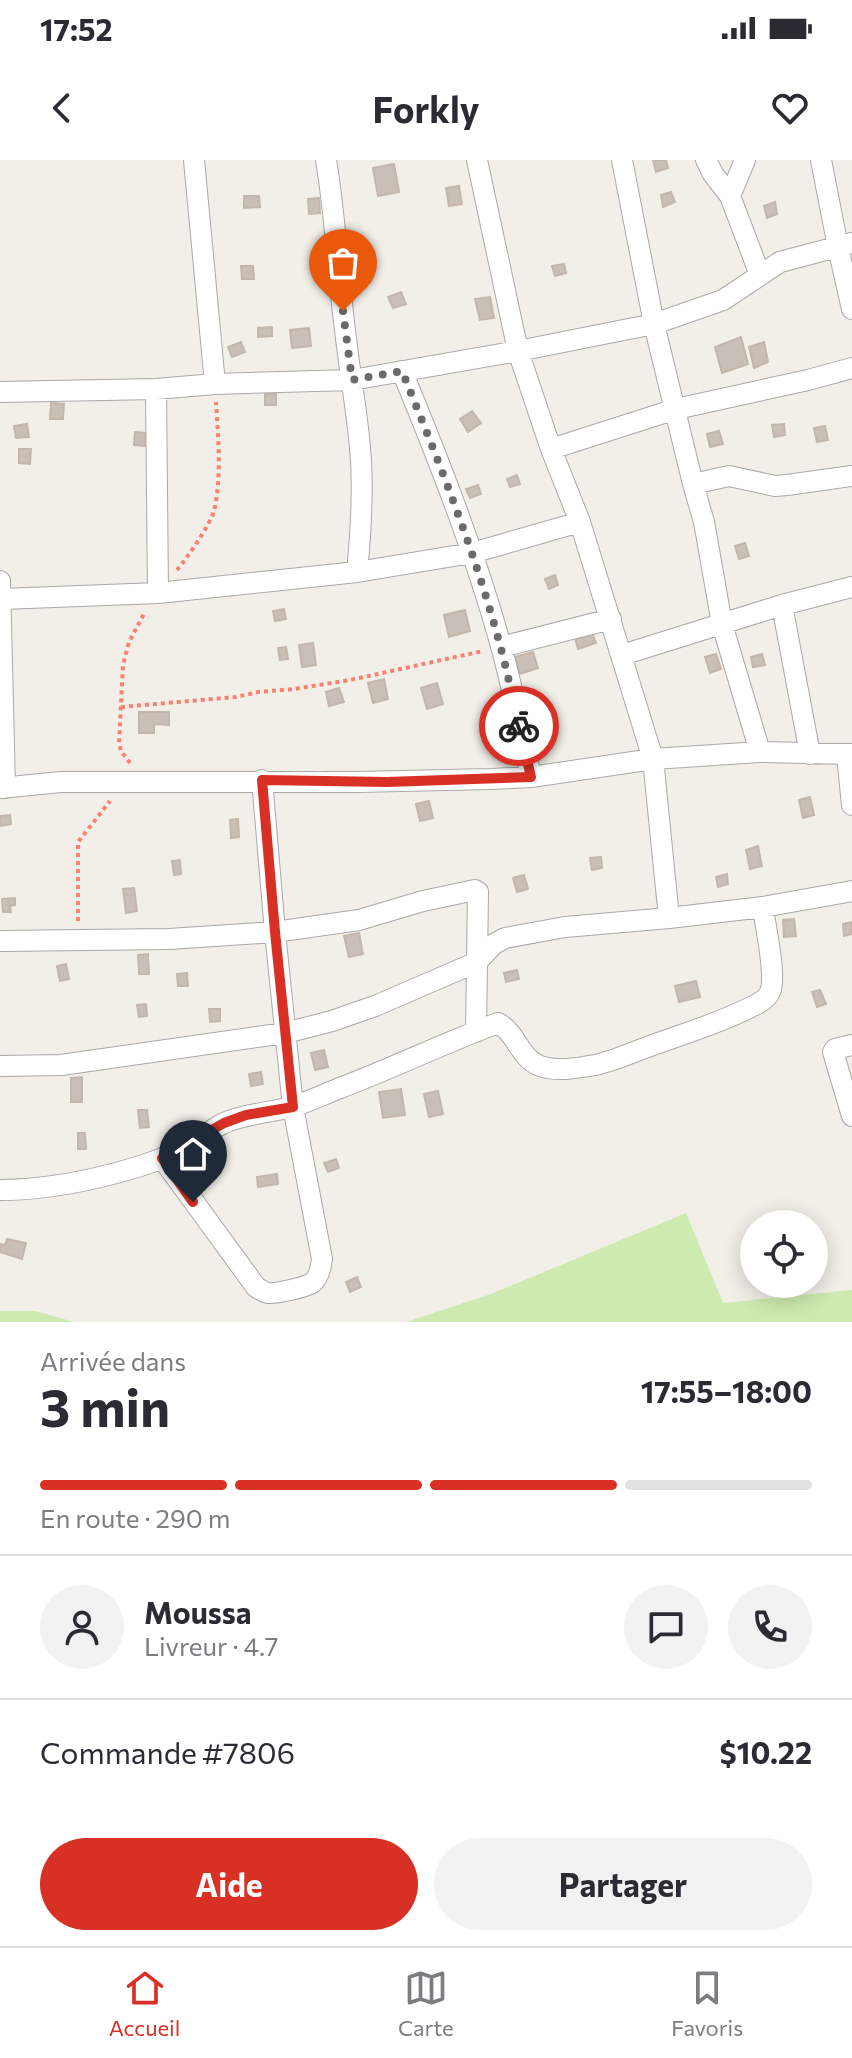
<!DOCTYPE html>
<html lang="fr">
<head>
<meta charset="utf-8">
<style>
  body { margin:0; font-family:Commissioner,sans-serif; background:#f2f2f3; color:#2b2b33; height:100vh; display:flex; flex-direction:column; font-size:30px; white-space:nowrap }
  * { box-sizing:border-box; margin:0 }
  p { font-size:26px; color:#7c7c81 }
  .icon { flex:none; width:44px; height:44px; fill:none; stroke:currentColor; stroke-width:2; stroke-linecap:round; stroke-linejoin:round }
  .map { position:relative; height:1162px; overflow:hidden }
  .side { display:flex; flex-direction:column; background:#fff; flex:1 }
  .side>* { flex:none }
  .fabs { position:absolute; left:740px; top:1050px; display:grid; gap:16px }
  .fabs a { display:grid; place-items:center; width:88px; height:88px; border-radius:50%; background:#fff; box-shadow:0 4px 20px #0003; font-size:40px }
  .pin { position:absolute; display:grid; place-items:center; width:68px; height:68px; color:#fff; margin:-82px -34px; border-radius:50% 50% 50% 0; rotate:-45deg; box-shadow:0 0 8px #0007 }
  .pin .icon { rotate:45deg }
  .courier { position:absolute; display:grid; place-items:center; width:80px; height:80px; margin:-40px; border:6px solid #d93025; border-radius:50%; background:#fff; color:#222; box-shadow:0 2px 10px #0007 }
  .overview em { font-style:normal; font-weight:700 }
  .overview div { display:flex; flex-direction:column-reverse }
  .overview { display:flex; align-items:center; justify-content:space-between; height:136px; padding:0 40px }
  h1 { font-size:52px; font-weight:700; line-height:60px }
  .bar { display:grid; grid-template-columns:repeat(4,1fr); gap:12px 8px; align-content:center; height:96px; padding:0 40px }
  .bar i { height:10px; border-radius:6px; background:#e1e1e2 }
  .bar .selected { background:#d93025 }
  .bar p { grid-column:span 4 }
  .line { display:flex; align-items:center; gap:20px; padding:0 40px; border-top:2px solid #e1e1e2 }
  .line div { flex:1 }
  .round { display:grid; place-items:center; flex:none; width:84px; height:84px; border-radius:42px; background:#f2f2f3 }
  .primary-button { display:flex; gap:16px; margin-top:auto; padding:16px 40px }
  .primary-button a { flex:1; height:92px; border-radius:48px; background:#d93025; color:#fff; font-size:32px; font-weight:700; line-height:92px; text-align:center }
  .primary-button a+a { background:#f2f2f3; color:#2b2b33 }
  .status { display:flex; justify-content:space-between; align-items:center; height:56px; padding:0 40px; background:#fff; direction:ltr }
  .status svg { height:22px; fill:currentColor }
  header { display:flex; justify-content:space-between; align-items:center; height:104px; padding:0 40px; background:#fff; font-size:36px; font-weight:700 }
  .tabs { display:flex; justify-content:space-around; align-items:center; height:112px; border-top:2px solid #e1e1e2; background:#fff; font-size:22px; color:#7c7c81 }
  .tabs a { display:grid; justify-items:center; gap:4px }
  .tabs .selected { color:#d93025 }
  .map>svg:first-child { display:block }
</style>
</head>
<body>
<div class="status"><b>17:52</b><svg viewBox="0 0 49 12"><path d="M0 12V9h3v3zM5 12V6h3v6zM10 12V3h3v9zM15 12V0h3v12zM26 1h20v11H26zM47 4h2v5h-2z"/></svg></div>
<header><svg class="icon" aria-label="back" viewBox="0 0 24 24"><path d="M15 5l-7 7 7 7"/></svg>Forkly<svg class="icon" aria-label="heart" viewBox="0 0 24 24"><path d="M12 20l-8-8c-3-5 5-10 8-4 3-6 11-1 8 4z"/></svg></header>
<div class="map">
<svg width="852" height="1162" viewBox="0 0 852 1162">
  <rect width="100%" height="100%" fill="#f2efe9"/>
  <!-- grass -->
  <path fill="#cdebb0" d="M686,1053L723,1143L852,1130V1162H406L491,1134Z
    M0,1151H36L74,1162H0Z"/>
  <!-- building -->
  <path fill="#c7bfb8" stroke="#c4b6ab" stroke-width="2" d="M653,0H666L668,8L656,12Z
    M394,4L399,32L378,36L373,8Z
    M459,26L462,44L449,46L446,28Z
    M671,32L675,42L663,47L661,35Z
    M244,36H259L260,47L244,48Z
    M319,38L320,53L309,54L308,39Z
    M775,42L777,54L767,58L764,46Z
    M564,104L566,113L555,116L552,106Z
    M241,106H253L254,119H242Z
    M401,132L406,144L393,148L388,137Z
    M490,137L494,158L480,160L475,139Z
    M272,167V176L258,177V168Z
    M309,168L311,186L292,188L290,170Z
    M741,177L748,204L722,213L715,187Z
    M241,182L245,192L232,197L228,187Z
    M764,182L768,202L754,208L749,187Z
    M265,234H276V245H265Z
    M51,243L64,244L63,259H50Z
    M472,251L481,263L468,272L460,259Z
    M27,264L29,277L16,278L14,266Z
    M784,264L785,275L774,277L772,265Z
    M825,266L828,280L817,282L814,268Z
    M719,271L723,284L710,287L707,274Z
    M135,272L146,273L145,286L134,285Z
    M19,289H31L30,304L19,303Z
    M517,315L520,324L510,327L507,319Z
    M478,325L481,334L470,338L466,329Z
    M745,383L749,396L739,399L735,386Z
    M555,415L558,425L549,429L545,419Z
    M284,449L286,459L275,461L273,451Z
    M465,450L470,471L449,477L444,455Z
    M592,473L596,483L578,489L575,478Z
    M313,483L316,505L302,507L299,485Z
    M286,487L288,499L280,500L278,488Z
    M533,492L538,508L520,514L515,497Z
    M716,494L721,509L710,513L705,497Z
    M762,494L765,505L753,507L751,497Z
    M384,519L388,539L373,543L368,523Z
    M437,523L443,544L427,549L421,528Z
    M339,528L344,542L329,546L326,532Z
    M507,548L511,568L494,572L490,551Z
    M139,552H169V565L154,564V573H139Z
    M810,637L814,655L803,658L799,640Z
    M429,641L433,658L420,661L416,644Z
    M10,655L11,664L0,666V656Z
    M238,659L239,677L231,678L230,660Z
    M758,686L762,706L750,709L746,690Z
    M601,697L602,708L592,710L590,698Z
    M180,700L181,714L174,715L172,701Z
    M727,714L728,724L718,727L716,717Z
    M524,715L528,729L517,732L513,718Z
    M134,728L137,751L126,753L123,729Z
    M15,738V745L10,746L11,752H3L2,739Z
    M794,759L796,776L784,777L783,760Z
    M852,762V774L844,776L843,764Z
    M359,773L363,794L349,797L344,776Z
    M148,794L149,814H139L138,795Z
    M66,804L69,819L60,821L57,806Z
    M517,810L519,819L506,822L504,813Z
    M187,813L188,826H178L177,814Z
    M696,821L700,837L679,842L675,826Z
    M820,830L826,844L817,847L812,832Z
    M146,844L147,856L139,857L137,845Z
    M209,849H220V861L210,862Z
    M324,890L328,907L315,910L311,893Z
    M261,912L263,924L251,926L249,914Z
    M82,917V942H71V918Z
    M401,929L405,955L383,958L379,932Z
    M438,931L443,954L429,957L424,934Z
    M138,950H147L149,967L140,968Z
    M78,973H85L86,989H78Z
    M336,999L339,1008L328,1012L324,1003Z
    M277,1014L278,1024L258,1027L257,1017Z
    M7,1079L26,1083L22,1099L0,1092V1084L5,1085Z
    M357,1117L361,1127L350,1132L346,1122Z"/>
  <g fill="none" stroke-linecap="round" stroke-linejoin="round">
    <defs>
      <path id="street" d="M326,0C336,59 338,119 346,178C350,215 357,251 360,288C364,329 361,371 357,412
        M477,0L518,191L551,289L580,362L653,599L669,758
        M622,0L654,164L693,324L704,362L722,464L760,592
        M706,0L713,14L730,36L760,115
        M821,0L838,87L852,149
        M730,36L745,0
        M402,211C439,301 475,392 501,486C513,529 521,573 531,617
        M215,224L352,220L518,191L654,164L723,140L780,102L852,83
        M156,229L158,433
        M0,232L156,229L215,224L194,0
        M551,289L676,249L808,220L852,208
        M693,324L729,316L775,326L787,325L852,316
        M0,421L5,628
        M2,439L158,433L357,412L472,393L580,362
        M782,445L810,594
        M501,487L611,459
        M622,495L782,445L852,427
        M847,595L852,645
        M0,628L61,622H357L491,619L531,617L653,599L760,592L852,594
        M0,781L169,779L275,772L359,760L423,741L475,730L478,732L476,872
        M852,885L835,889L833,892L852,956
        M0,906L61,905L285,873L332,861L375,846L477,802L494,784L505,778L565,767L669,758L763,747L852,731
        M162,998L256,1127C261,1130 263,1132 268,1133C276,1134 306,1127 312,1123C319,1118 321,1107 322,1099L293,947L275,772L262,620
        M0,1030C57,1030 131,1013 183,990C198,983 209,970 224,963C247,953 271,953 295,946C310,941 325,934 340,928C393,908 444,883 498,863C517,873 519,898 540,906C557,912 578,908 595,905C615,901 635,891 653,885C686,873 720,863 751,847C758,844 767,839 770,832C777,816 765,766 763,747"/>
    </defs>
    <!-- street casing -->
    <use href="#street" stroke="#a9a9a9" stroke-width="22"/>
    <!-- path -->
    <path stroke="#fa8072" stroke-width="4" stroke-dasharray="4 4" stroke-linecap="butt" d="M177,410C187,398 210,365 214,351C222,317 218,276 216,242
      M121,547L236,537L258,532L294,529L350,520L483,491
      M130,603L121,591L119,583L123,505L129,482L145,452
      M78,761V682L110,641"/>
    <!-- street -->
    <use href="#street" stroke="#fff" stroke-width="20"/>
  </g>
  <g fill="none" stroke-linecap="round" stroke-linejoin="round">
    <!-- done -->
    <path stroke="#6b6a68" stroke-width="8" stroke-dasharray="0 14.4" d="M343,151L352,220L402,211C439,302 476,394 501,489C508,514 513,541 519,566"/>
    <!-- route -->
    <path stroke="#d93025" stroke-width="10" d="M193,1042L162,998L192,986L210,971L224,963L246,955L293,947L275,772L262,620L387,622L531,617L519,566"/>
  </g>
</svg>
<div class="fabs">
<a><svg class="icon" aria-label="locate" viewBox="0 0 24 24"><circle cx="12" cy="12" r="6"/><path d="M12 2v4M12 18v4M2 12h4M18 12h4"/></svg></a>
</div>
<div class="pin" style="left:343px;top:151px;background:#ea580c"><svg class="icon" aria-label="bag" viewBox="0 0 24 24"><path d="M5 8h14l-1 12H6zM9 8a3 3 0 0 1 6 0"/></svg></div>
<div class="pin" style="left:193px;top:1042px;background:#1f2937"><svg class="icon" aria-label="home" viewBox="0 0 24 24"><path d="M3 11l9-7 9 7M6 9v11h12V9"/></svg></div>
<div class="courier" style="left:519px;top:566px"><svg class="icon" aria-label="bike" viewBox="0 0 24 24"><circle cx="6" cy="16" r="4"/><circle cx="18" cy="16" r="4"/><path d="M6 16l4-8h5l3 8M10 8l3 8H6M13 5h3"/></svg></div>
</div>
<section class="side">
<div class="overview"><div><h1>3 min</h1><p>Arrivée dans</p></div><em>17:55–18:00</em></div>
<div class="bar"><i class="selected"></i><i class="selected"></i><i class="selected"></i><i></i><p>En route · 290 m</p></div>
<div class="line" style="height:144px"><a class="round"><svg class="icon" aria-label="person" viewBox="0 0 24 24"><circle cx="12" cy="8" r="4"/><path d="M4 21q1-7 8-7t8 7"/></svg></a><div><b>Moussa</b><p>Livreur · 4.7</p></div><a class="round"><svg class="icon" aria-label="chat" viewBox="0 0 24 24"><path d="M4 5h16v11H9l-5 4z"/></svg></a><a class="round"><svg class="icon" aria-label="phone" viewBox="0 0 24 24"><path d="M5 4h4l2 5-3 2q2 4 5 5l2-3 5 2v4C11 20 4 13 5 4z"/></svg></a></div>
<div class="line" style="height:104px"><div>Commande #7806</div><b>$10.22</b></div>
<div class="primary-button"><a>Aide</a><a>Partager</a></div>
</section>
<nav class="tabs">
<a class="selected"><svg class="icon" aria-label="home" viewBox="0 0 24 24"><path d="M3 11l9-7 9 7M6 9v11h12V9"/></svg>Accueil</a>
<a><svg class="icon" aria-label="map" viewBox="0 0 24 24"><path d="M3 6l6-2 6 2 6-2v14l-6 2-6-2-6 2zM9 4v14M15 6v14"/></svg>Carte</a>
<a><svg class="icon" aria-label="saved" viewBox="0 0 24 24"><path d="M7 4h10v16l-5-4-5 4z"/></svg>Favoris</a>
</nav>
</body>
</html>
